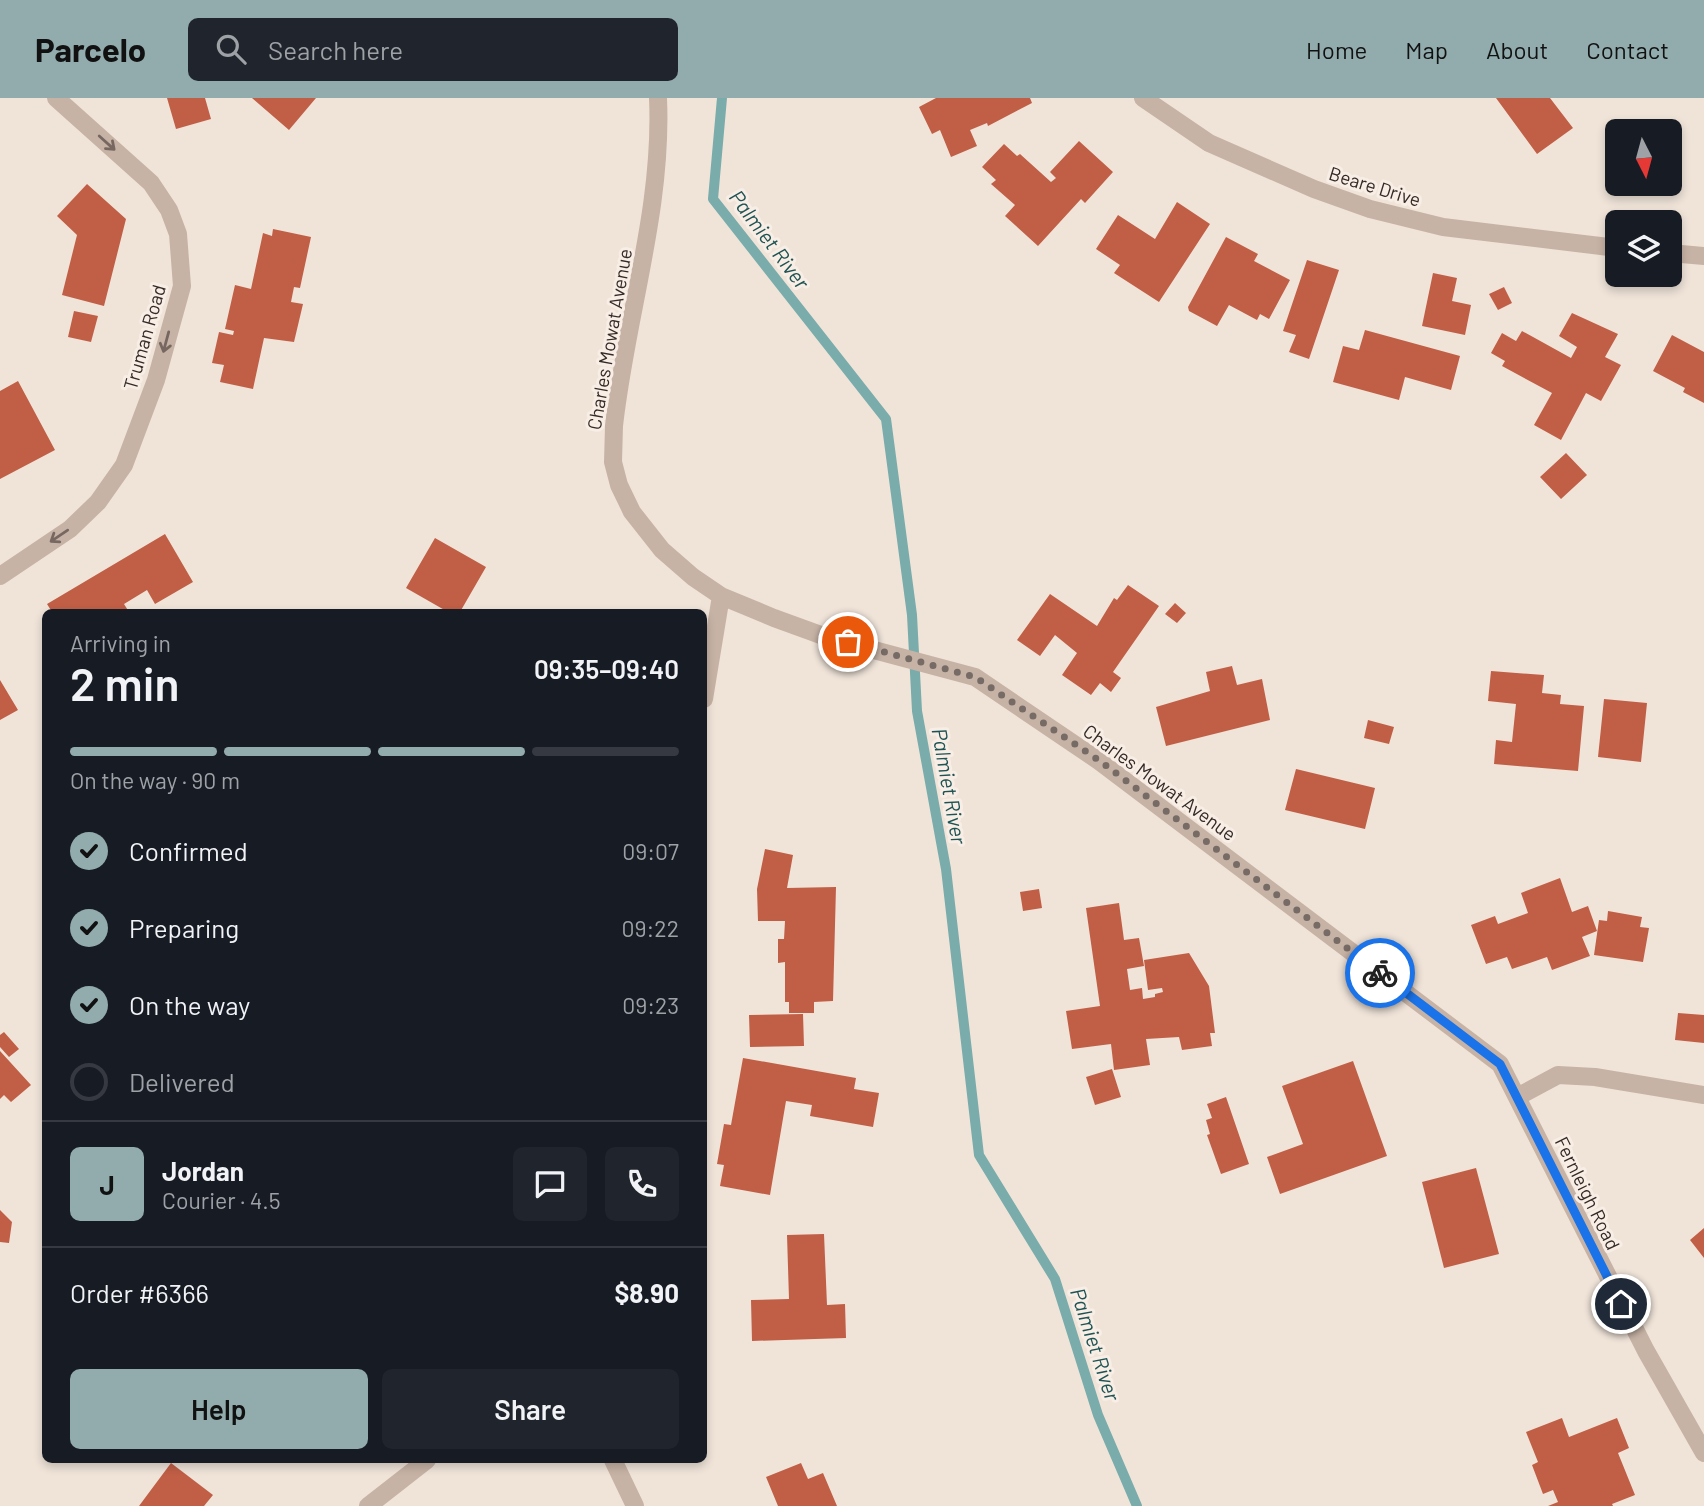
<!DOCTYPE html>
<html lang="en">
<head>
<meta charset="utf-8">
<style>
  body { margin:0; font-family:Barlow,sans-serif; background:#20242c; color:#f1f3f6; height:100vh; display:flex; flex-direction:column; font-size:26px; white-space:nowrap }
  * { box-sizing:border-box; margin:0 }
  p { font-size:23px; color:#9ea1a6 }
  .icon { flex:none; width:38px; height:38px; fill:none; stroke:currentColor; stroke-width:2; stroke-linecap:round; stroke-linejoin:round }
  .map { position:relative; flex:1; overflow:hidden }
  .sheet { position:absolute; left:42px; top:511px; width:665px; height:854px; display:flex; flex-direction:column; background:#171b24; border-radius:10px; box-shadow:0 4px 10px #0003 }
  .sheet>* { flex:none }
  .needle { width:46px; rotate:174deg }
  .tools { position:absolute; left:1605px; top:21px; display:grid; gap:14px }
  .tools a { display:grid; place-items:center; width:77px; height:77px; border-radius:10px; background:#171b24; box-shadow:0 4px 10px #0003; font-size:35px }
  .pin { position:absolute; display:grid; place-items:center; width:60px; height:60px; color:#fff; margin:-30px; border:4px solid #fff; border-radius:50%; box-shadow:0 2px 7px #0007 }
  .courier { position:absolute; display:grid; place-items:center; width:70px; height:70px; margin:-35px; border:5px solid #1a73e8; border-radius:50%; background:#fff; color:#222; box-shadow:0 2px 9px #0007 }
  .headline em { font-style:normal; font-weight:600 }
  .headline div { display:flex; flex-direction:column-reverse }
  .headline { display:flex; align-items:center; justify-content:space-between; height:119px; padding:0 28px }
  h1 { font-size:46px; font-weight:600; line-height:52px }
  .bar { display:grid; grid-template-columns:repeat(4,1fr); gap:10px 7px; align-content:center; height:84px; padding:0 28px }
  .bar i { height:9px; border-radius:5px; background:#363941 }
  .bar .active { background:#92abad }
  .bar p { grid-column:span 4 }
  .line { display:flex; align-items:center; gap:18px; padding:0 28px; border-top:2px solid #363941 }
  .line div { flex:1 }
  .round { display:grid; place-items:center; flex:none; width:74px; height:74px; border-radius:10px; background:#20242c }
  ol { padding:0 28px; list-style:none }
  li { display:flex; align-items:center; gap:21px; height:77px }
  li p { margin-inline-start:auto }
  li .icon { padding:7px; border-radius:50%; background:#92abad; color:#111; stroke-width:4 }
  li:last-child { color:#9ea1a6 }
  li i { width:38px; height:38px; border:4px solid #363941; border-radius:50% }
  .cta { display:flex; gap:14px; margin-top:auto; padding:14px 28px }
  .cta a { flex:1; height:80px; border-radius:10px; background:#92abad; color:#111; font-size:28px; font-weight:600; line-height:80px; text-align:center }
  .cta a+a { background:#20242c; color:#f1f3f6 }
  header { display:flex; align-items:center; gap:42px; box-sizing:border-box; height:98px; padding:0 35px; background:#92abad; color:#111 }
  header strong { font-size:33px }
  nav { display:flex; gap:38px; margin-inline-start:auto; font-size:24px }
  .search { width:490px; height:63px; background:#20242c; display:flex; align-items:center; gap:18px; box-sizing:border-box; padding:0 24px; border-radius:10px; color:#9ea1a6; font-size:26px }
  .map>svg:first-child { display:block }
</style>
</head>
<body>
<header>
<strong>Parcelo</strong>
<div class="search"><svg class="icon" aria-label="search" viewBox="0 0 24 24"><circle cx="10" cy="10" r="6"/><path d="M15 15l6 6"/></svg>Search here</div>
<nav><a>Home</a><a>Map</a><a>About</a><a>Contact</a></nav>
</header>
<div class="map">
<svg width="1704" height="1408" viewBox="0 0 1704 1408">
  <rect width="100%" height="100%" fill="#f0e4d9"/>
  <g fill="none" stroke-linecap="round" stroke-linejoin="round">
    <!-- stream -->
    <path stroke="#79acab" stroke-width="10" d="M722,0L713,101L886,321L912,517L917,613L946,771L979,1057L1055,1181L1098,1317L1137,1408"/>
  </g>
  <!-- building -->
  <path fill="#c15e46" d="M167,0H205L211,21L176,31Z
    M252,0H316L289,32Z
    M936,0H1030L1032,5L988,28L987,25L970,32L977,48L951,59L940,32L932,36L919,9Z
    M1496,0H1550L1573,30L1537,56Z
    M1079,43L1113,74L1085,105L1081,101L1038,148L1005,118L1015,107L991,86L996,82L982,69L1004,46L1017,58L1020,56L1051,84L1056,80L1050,74Z
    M87,86L126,121L104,208L62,197L77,137L57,118Z
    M1177,104L1210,126L1159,204L1114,175L1120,167L1096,151L1118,117L1155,141Z
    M273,131L311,139L300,190L294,189L291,204L303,206L294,244L264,240L253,291L220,284L224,267L212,265L219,234L233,237L234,233L225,231L235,187L251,191L263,135L272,138Z
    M1226,139L1258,156L1254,163L1290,182L1269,221L1260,216L1257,222L1229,207L1217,228L1189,213L1188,209Z
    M1307,162L1339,172L1309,261L1289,254L1296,237L1283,233Z
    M1433,175L1457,180L1452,203L1471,207L1465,237L1422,228Z
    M1504,189L1512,205L1498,212L1489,196Z
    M74,213L98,218L91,244L68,239Z
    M1572,215L1618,236L1605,259L1621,267L1601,303L1586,295L1561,342L1534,327L1552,295L1502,268L1505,263L1491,255L1502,235L1516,243L1522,233L1571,260L1577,249L1559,238Z
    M1365,232L1460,258L1451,292L1405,279L1399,302L1333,284L1343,248L1359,252Z
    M1672,237L1704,254V305L1683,294L1685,290L1653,273Z
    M18,283L55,352L0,381V293Z
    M1566,355L1587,377L1561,401L1540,379Z
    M165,436L193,484L155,506L147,492L124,506L129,514H52L47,506Z
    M435,440L486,469L460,514H448L406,490Z
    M1128,487L1159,508L1113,574L1121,580L1111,594L1100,585L1091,597L1062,577L1077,555L1055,537L1040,558L1017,542L1050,496L1097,528L1114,500L1117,502Z
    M1175,505L1186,515L1177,525L1165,516Z
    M1232,568L1237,587L1262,581L1270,622L1166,648L1156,609L1210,593L1206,574Z
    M1491,573L1544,577L1542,595L1561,597L1560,606L1584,608L1578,673L1494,666L1496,642L1512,644L1516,606L1488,603Z
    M0,582L18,612L0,622Z
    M1604,601L1647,605L1641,664L1598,659Z
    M1368,622L1394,629L1389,646L1364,640Z
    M1296,671L1375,690L1365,731L1285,712Z
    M765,751L793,757L787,790L836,789L833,903L814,904V915H789V904H785V864L778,865V841H784L785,823H758L757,791Z
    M1560,780L1572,814L1588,808L1597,833L1582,839L1590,858L1552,872L1547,859L1512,871L1507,859L1486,866L1471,827L1495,818L1498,826L1528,815L1521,795Z
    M1039,791L1042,810L1023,813L1020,794Z
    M1119,805L1124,842L1139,840L1144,868L1127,871L1130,892L1142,890L1143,901L1155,899V896L1163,894L1162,890L1148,892L1144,862L1189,855L1209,888L1215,935H1210L1212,948L1182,952L1179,939L1146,941L1150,967L1114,972L1111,946L1072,951L1066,913L1100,908L1086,810Z
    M1608,813L1642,819L1640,829L1649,830L1643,864L1594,857L1599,822L1607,823Z
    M1678,915L1704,917V945L1675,942Z
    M803,916L804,948L750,949L749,917Z
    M4,934L19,951L9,959L0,949V937Z
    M0,953L31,987L11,1004L4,997L0,1001Z
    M743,960L856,980L854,991L879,995L873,1029L810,1018L812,1007L786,1003L770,1097L720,1088L724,1067L717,1066L724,1026L731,1027Z
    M1353,963L1387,1058L1280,1096L1267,1059L1303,1046L1282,988Z
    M1112,971L1121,999L1095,1007L1086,979Z
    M1226,999L1249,1066L1221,1076L1207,1037L1210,1036L1206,1022L1212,1020L1207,1006Z
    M1476,1070L1499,1156L1444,1170L1422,1084Z
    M0,1112L12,1124L9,1145L0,1144Z
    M1704,1130V1160L1690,1142Z
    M824,1136L827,1207L845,1206L846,1240L752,1243L751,1202L789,1201L787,1137Z
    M1562,1320L1569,1339L1617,1320L1629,1350L1618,1355L1635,1397L1612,1406L1613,1408H1548L1558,1404L1553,1392L1543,1396L1532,1367L1538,1364L1526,1334Z
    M171,1365L213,1397L204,1408H139Z
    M801,1365L808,1381L823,1375L837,1408H778L766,1379Z"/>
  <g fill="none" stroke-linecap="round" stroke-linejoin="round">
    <!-- street -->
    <path stroke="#c7b3a6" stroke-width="18" d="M658,0C663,112 626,218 614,328L613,364L619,387L632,414L662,452L693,479L721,498L774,520L829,540L975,579L1099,663L1500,966L1646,1253L1704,1355
      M1143,0L1209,45L1314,91L1370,111L1443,129L1617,150
      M1670,155L1704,158
      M0,478L70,431L98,404L124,367L156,282L182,188L178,136L169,112L151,85L56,0
      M704,601L721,498
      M1519,998L1558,977L1595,979L1704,997
      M613,1362L635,1408
      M368,1408L427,1362"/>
  </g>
  <!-- one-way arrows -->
  <defs><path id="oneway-shaft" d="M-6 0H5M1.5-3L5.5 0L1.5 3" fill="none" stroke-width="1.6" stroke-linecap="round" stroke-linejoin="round" transform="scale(1.75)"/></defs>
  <g stroke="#766860">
    <use href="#oneway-shaft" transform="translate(107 45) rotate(42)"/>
    <use href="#oneway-shaft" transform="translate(166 244) rotate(105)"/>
    <use href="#oneway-shaft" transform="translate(59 438) rotate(146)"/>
  </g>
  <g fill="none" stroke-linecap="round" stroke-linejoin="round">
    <!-- done -->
    <path stroke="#766b65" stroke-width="7" stroke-dasharray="0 12.6" d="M848,544L975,579L1100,663L1380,875"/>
    <!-- route -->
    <path stroke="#1a73e8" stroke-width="9" d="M1380,875L1500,966L1621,1206"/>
  </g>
  <g text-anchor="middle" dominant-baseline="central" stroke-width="6" stroke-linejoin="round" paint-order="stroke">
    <!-- street labels -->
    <g font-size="19" fill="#342a27" stroke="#f8eee5">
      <text transform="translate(1375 88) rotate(17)">Beare Drive</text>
      <text transform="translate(144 239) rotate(-74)">Truman Road</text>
      <text transform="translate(609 241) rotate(-80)">Charles Mowat Avenue</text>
      <text transform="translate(1160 684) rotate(36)">Charles Mowat Avenue</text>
      <text transform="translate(1588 1095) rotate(64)">Fernleigh Road</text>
    </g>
    <!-- water labels -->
    <g font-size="21" font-style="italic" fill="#1e5353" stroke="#f8eee5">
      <text transform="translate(770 141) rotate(53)">Palmiet River</text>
      <text transform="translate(950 688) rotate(80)">Palmiet River</text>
      <text transform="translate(1096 1246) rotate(72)">Palmiet River</text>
    </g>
  </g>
</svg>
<div class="tools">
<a><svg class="needle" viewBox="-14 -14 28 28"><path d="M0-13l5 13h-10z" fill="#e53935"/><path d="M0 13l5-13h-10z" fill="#9ea1a6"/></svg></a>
<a><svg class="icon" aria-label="layers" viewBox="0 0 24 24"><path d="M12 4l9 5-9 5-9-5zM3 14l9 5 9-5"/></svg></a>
</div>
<div class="pin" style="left:848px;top:544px;background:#ea580c"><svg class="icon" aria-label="bag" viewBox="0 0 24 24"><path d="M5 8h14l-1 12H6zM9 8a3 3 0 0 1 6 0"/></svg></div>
<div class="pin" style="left:1621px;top:1206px;background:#1f2937"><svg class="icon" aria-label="home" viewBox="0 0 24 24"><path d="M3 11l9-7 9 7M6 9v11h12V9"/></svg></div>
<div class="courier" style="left:1380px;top:875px"><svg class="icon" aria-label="bike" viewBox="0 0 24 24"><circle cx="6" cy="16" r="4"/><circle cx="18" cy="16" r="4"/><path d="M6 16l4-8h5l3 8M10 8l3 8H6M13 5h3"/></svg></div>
<section class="sheet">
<div class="headline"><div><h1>2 min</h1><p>Arriving in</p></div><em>09:35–09:40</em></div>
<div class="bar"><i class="active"></i><i class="active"></i><i class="active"></i><i></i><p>On the way · 90 m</p></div>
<ol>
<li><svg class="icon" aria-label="check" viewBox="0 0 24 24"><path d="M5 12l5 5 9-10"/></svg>Confirmed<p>09:07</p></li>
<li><svg class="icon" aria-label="check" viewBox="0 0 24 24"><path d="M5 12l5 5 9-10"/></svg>Preparing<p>09:22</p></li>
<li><svg class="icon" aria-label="check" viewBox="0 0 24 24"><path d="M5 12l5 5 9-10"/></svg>On the way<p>09:23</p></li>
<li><i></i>Delivered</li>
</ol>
<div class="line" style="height:126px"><b class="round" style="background:#92abad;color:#111">J</b><div><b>Jordan</b><p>Courier · 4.5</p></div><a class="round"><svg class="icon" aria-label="chat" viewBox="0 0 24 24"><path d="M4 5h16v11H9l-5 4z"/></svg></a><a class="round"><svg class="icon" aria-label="phone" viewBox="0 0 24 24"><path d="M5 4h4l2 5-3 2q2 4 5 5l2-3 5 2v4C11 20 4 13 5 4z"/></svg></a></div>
<div class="line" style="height:91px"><div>Order #6366</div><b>$8.90</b></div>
<div class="cta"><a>Help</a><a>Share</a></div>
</section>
</div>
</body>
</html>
